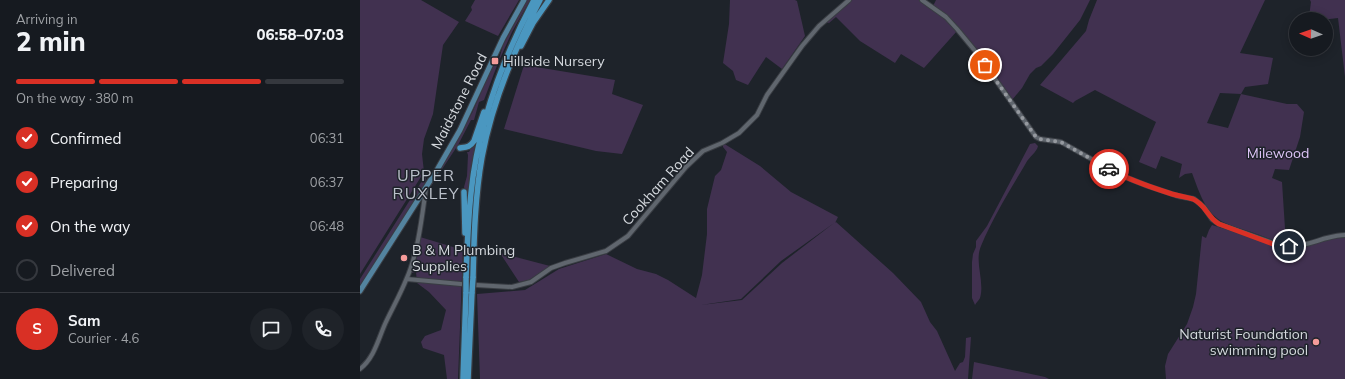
<!DOCTYPE html>
<html lang="en">
<head>
<meta charset="utf-8">
<style>
  body { margin:0; font-family:Mulish,sans-serif; background:#1f2329; color:#f1f3f6; height:100vh; display:flex; flex-direction:column; font-size:15px; white-space:nowrap }
  * { box-sizing:border-box; margin:0 }
  p { font-size:13px; color:#9ea1a5 }
  .icon { flex:none; width:22px; height:22px; fill:none; stroke:currentColor; stroke-width:2; stroke-linecap:round; stroke-linejoin:round }
  .map { position:relative; flex:1; overflow:hidden }
  .sheet { display:flex; flex-direction:column; background:#161a20; width:360px }
  .sheet>* { flex:none }
  .needle { width:26px; rotate:272deg }
  .buttons { position:absolute; left:929px; top:12px; display:grid; gap:8px }
  .buttons a { display:grid; place-items:center; width:44px; height:44px; border-radius:50%; background:#161a20; box-shadow:0 2px 10px #0003,0 0 0 1px #35383e; font-size:20px }
  .pin { position:absolute; display:grid; place-items:center; width:34px; height:34px; color:#fff; margin:-17px; border:2px solid #fff; border-radius:50%; box-shadow:0 1px 4px #0007 }
  .courier { position:absolute; display:grid; place-items:center; width:40px; height:40px; margin:-20px; border:3px solid #d93025; border-radius:50%; background:#fff; color:#222; box-shadow:0 1px 5px #0007 }
  .summary em { font-style:normal; font-weight:800 }
  .summary div { display:flex; flex-direction:column-reverse }
  .summary { display:flex; align-items:center; justify-content:space-between; height:68px; padding:0 16px }
  h1 { font-size:26px; font-weight:800; line-height:30px }
  .bar { display:grid; grid-template-columns:repeat(4,1fr); gap:6px 4px; align-content:center; height:48px; padding:0 16px }
  .bar i { height:5px; border-radius:3px; background:#35383e }
  .bar .active { background:#d93025 }
  .bar p { grid-column:span 4 }
  .line { display:flex; align-items:center; gap:10px; padding:0 16px; border-top:1px solid #35383e }
  .line div { flex:1 }
  .round { display:grid; place-items:center; flex:none; width:42px; height:42px; border-radius:21px; background:#1f2329 }
  ol { padding:0 16px; list-style:none }
  li { display:flex; align-items:center; gap:12px; height:44px }
  li p { margin-inline-start:auto }
  li .icon { padding:4px; border-radius:50%; background:#d93025; color:#fff; stroke-width:4 }
  li:last-child { color:#9ea1a5 }
  li i { width:22px; height:22px; border:2px solid #35383e; border-radius:50% }
  main { display:flex; flex:1; min-height:0 }
  .map>svg:first-child { display:block }
</style>
</head>
<body>
<main>
<section class="sheet">
<div class="summary"><div><h1>2 min</h1><p>Arriving in</p></div><em>06:58–07:03</em></div>
<div class="bar"><i class="active"></i><i class="active"></i><i class="active"></i><i></i><p>On the way · 380 m</p></div>
<ol>
<li><svg class="icon" aria-label="check" viewBox="0 0 24 24"><path d="M5 12l5 5 9-10"/></svg>Confirmed<p>06:31</p></li>
<li><svg class="icon" aria-label="check" viewBox="0 0 24 24"><path d="M5 12l5 5 9-10"/></svg>Preparing<p>06:37</p></li>
<li><svg class="icon" aria-label="check" viewBox="0 0 24 24"><path d="M5 12l5 5 9-10"/></svg>On the way<p>06:48</p></li>
<li><i></i>Delivered</li>
</ol>
<div class="line" style="height:72px"><b class="round" style="background:#d93025;color:#fff">S</b><div><b>Sam</b><p>Courier · 4.6</p></div><a class="round"><svg class="icon" aria-label="chat" viewBox="0 0 24 24"><path d="M4 5h16v11H9l-5 4z"/></svg></a><a class="round"><svg class="icon" aria-label="phone" viewBox="0 0 24 24"><path d="M5 4h4l2 5-3 2q2 4 5 5l2-3 5 2v4C11 20 4 13 5 4z"/></svg></a></div>
</section>
<div class="map">
<svg width="985" height="379" viewBox="0 0 985 379">
  <rect width="100%" height="100%" fill="#1e232a"/>
  <!-- green -->
  <path fill="#413150" fill-rule="evenodd" d="M0,0H61L99,22L83,45L73,114L64,139L62,154L64,172L0,274Z
    M115,0H159L138,36L105,21L112,10L111,7Z
    M167,0H170L152,32L138,63L124,100L119,102L114,120H111L98,145L67,192L112,113L131,70L140,56L143,45Z
    M370,0H435L437,1L445,36L422,69L406,57L388,85L376,80L373,71L363,63L369,24Z
    M491,0H561L584,17L597,31L564,68L541,54L535,63L500,41L476,17L469,23L465,22Z
    M576,0H730L720,20L693,54L681,66L676,68L670,74L662,88L652,100C629,68 607,29 573,6Z
    M737,0H905L880,53L913,58L908,84L885,87L881,94L927,104H937L944,112L940,137L929,170L915,169L912,178L922,182L926,244C914,241 903,236 891,232C883,229 873,227 865,223C845,214 839,191 832,173L825,174L819,178L822,164L801,156L796,169L779,162L796,122L735,90L715,101L713,103L680,85L726,31L729,20ZM860,93L881,94L868,128L847,123Z
    M950,0H985V77L978,18C968,19 959,21 949,17L951,2Z
    M164,65L255,80L252,94L283,105L262,154L236,151L144,129Z
    M117,141L108,197L107,198L104,187L107,176L108,155L107,152H109L110,150H107L112,148Z
    M363,143L400,166L431,192L478,217L475,223L476,222L533,273L561,302L570,322L577,331L595,371L600,363L603,362L605,357L606,338L611,337L608,379H120L117,294L165,290L199,269L246,254L277,269L296,274L308,280L336,298L342,275L347,234V209L355,176L361,170L367,152L363,147ZM474,223L422,263L382,300L341,305L381,299L421,261Z
    M675,143L678,146C677,152 669,157 666,163C650,190 633,217 621,246C614,262 625,281 620,298C619,300 616,303 615,305L612,298V262L613,254L616,247V241L627,226L670,144Z
    M67,173L65,184L0,287V279Z
    M852,225C864,229 876,231 888,235C902,239 916,249 932,248C950,247 967,234 985,236V379H806L805,366L808,354L827,324L833,307L836,294L842,236L846,238L849,230Z
    M60,237L103,250L98,379H87L84,355L63,348L61,342L65,336L81,330L86,310L69,292L57,283L56,272L51,273L57,257Z
    M140,253L190,266L169,280L159,282Z
    M614,362L685,377L689,379H612Z"/>
  <g fill="none" stroke-linecap="round" stroke-linejoin="round">
    <defs>
      <path id="minor" d="M562,0L586,17L597,29L616,52L676,137L680,139L701,142L760,175L788,186L818,196L834,199L844,207L852,219L859,224L913,243C931,249 946,245 963,239C971,237 977,235 985,235
        M47,279L101,284
        M116,285L152,287L171,282L191,268L205,263L246,251L268,236L326,167L343,151L362,143L379,133L397,115L407,95L442,46L459,26L489,0
        M0,369C14,358 18,340 25,324C32,309 40,295 46,280C58,254 62,216 66,188"/>
      <path id="major" d="M0,291L77,170L100,130L143,38L164,0"/>
      <path id="highway" d="M161,46L173,23L189,0
        M100,148C107,147 110,147 114,141L124,112
        M104,192L105,233
        M106,278C107,249 108,221 111,193C118,125 142,60 174,0
        M113,278C114,238 115,196 122,157C132,103 155,48 180,0
        M103,379L106,292
        M108,379L112,292"/>
    </defs>
    <!-- minor casing -->
    <use href="#minor" stroke="#393d43" stroke-width="6"/>
    <!-- major casing -->
    <use href="#major" stroke="#393d43" stroke-width="7"/>
    <!-- highway casing -->
    <use href="#highway" stroke="#393d43" stroke-width="8"/>
    <!-- minor -->
    <use href="#minor" stroke="#60666e" stroke-width="4"/>
    <!-- major -->
    <use href="#major" stroke="#53839f" stroke-width="5"/>
    <!-- highway -->
    <use href="#highway" stroke="#4a97c0" stroke-width="5.5"/>
    <defs>
      <path id="highway-bridge" d="M106,292V278
        M112,292L113,278"/>
    </defs>
    <!-- highway-bridge casing -->
    <use href="#highway-bridge" stroke="#393d43" stroke-width="8" stroke-linecap="butt"/>
    <!-- highway-bridge -->
    <use href="#highway-bridge" stroke="#4a97c0" stroke-width="5.5"/>
  </g>
  <g fill="none" stroke-linecap="round" stroke-linejoin="round">
    <!-- done -->
    <path stroke="#95999f" stroke-width="4" stroke-dasharray="0 7.2" d="M625,65L676,137L680,139L701,142L749,169"/>
    <!-- route -->
    <path stroke="#d93025" stroke-width="5" d="M749,169C769,180 790,187 812,194C819,196 826,197 833,199C845,204 848,218 859,224L913,244L929,246"/>
  </g>
  <!-- markers -->
  <g fill="#f59b9a" stroke="#1e232a" stroke-width="1.5">
    <rect x="131" y="57" width="8" height="8" rx="2"/>
    <circle cx="44" cy="258" r="4"/>
    <circle cx="956" cy="342" r="4"/>
  </g>
  <g text-anchor="middle" dominant-baseline="central" stroke-width="3" stroke-linejoin="round" paint-order="stroke">
    <!-- poi labels -->
    <g font-size="14" fill="#d5d9de" stroke="#1e232a" text-anchor="start">
      <text x="143" y="61">Hillside Nursery</text>
      <text x="52" y="250">B &amp; M Plumbing<tspan x="52" dy="16">Supplies</tspan></text>
      <text x="948" y="334" text-anchor="end">Naturist Foundation<tspan x="948" dy="16">swimming pool</tspan></text>
    </g>
    <!-- street labels -->
    <g font-size="14" fill="#d5d9de" stroke="#1e232a">
      <text transform="translate(99 101) rotate(-63)">Maidstone Road</text>
      <text transform="translate(298 186) rotate(-48)">Cookham Road</text>
    </g>
    <!-- park labels -->
    <g font-size="14" fill="#ddc4f7" stroke="#1e232a">
      <text x="918" y="153">Milewood</text>
    </g>
    <!-- quarter labels -->
    <g font-size="16" letter-spacing="1" fill="#bbc1cb" stroke="#1e232a">
      <text x="66" y="175">UPPER<tspan x="66" dy="18">RUXLEY</tspan></text>
    </g>
  </g>
</svg>
<div class="buttons">
<a><svg class="needle" viewBox="-14 -14 28 28"><path d="M0-13l5 13h-10z" fill="#e53935"/><path d="M0 13l5-13h-10z" fill="#9ea1a5"/></svg></a>
</div>
<div class="pin" style="left:625px;top:65px;background:#ea580c"><svg class="icon" aria-label="bag" viewBox="0 0 24 24"><path d="M5 8h14l-1 12H6zM9 8a3 3 0 0 1 6 0"/></svg></div>
<div class="pin" style="left:929px;top:246px;background:#1f2937"><svg class="icon" aria-label="home" viewBox="0 0 24 24"><path d="M3 11l9-7 9 7M6 9v11h12V9"/></svg></div>
<div class="courier" style="left:749px;top:169px"><svg class="icon" aria-label="car" viewBox="0 0 24 24"><path d="M5 17H2v-5l4-1 3-4h7l3 4 3 1v5h-3M9 17h6M6 11h13"/><circle cx="7" cy="17" r="2"/><circle cx="17" cy="17" r="2"/></svg></div>
</div>
</main>
</body>
</html>
